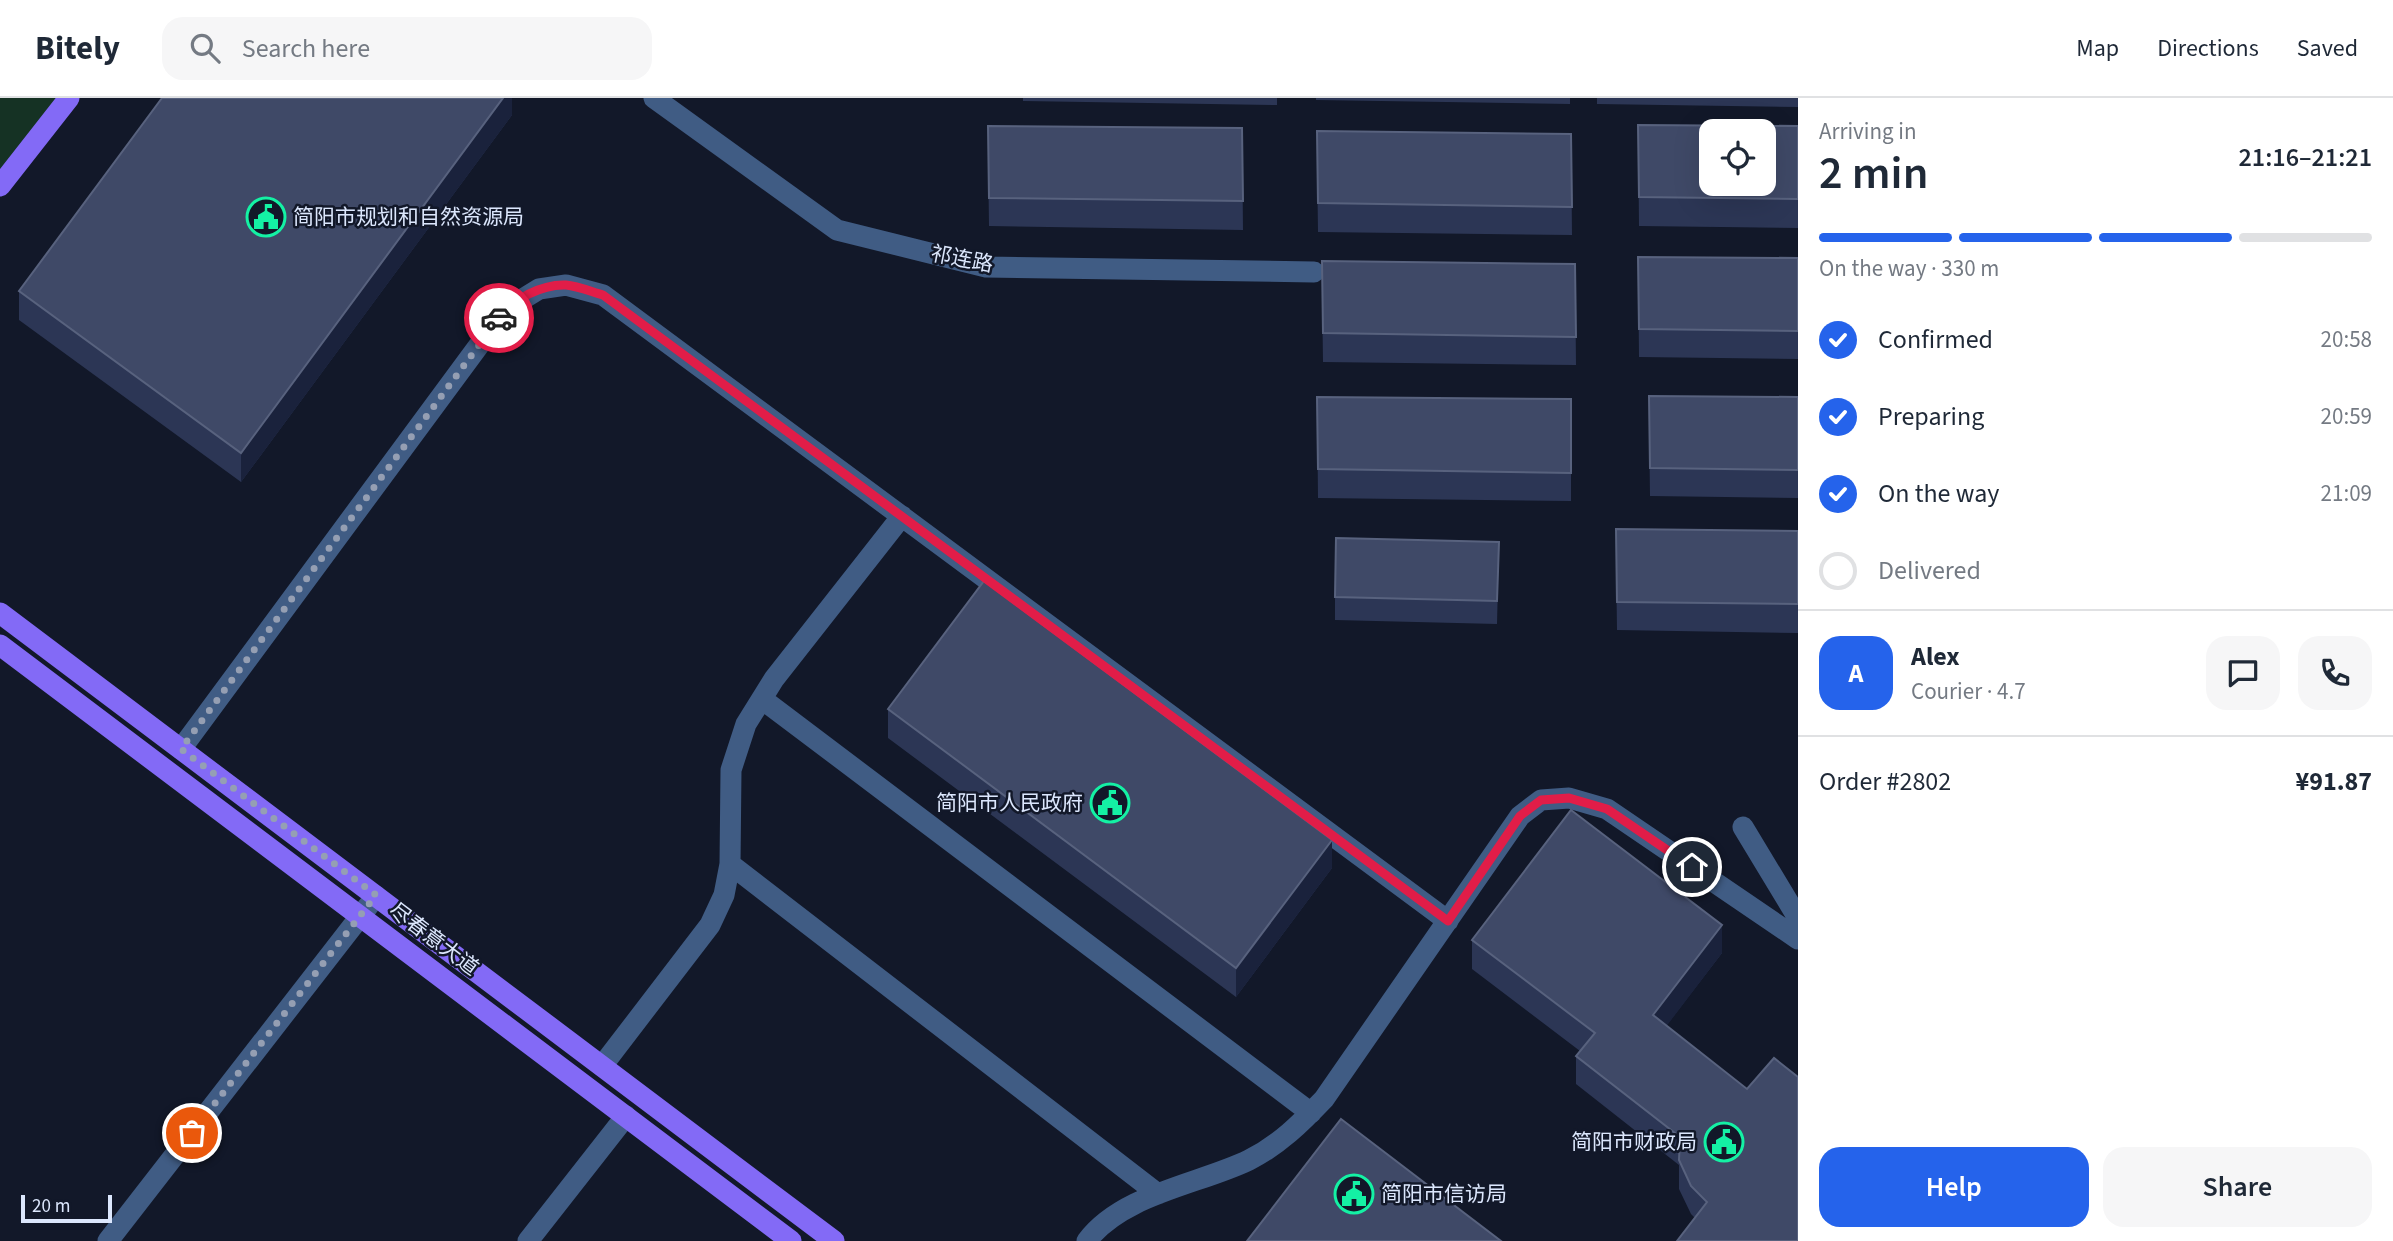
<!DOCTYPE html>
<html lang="en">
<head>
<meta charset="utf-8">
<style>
  body { margin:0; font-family:"Source Sans 3","Noto Sans SC",sans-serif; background:#f6f6f7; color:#1f2937; height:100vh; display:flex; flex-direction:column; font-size:26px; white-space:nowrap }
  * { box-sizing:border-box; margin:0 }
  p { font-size:23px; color:#747a83 }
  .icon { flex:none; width:38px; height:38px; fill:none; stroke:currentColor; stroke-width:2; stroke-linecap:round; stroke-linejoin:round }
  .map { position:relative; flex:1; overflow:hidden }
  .panel { display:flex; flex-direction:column; background:#fff; width:595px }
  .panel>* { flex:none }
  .controls { position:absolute; left:1699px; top:21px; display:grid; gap:14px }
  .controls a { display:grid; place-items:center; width:77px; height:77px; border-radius:14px; background:#fff; box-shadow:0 7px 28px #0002; font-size:35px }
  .scale { position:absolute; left:21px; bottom:18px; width:91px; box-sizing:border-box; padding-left:7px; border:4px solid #dce7fd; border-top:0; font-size:19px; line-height:24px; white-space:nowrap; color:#dce7fd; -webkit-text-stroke:5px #121829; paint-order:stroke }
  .pin { position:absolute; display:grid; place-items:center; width:60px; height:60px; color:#fff; margin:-30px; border:4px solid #fff; border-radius:50%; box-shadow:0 2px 7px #0007 }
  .courier { position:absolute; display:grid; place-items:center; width:70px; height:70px; margin:-35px; border:5px solid #e11d48; border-radius:50%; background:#fff; color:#222; box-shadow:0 2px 9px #0007 }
  .headline em { font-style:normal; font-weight:600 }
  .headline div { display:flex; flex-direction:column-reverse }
  .headline { display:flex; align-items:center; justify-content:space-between; height:119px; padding:0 21px }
  h1 { font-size:46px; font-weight:600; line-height:52px }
  .bar { display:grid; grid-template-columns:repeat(4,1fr); gap:10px 7px; align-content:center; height:84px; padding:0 21px }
  .bar i { height:9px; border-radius:5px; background:#e0e1e3 }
  .bar .selected { background:#2563eb }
  .bar p { grid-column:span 4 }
  .line { display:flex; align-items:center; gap:18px; padding:0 21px; border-top:2px solid #e0e1e3 }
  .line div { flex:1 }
  .round { display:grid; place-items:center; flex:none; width:74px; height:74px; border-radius:21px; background:#f6f6f7 }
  ol { padding:0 21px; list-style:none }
  li { display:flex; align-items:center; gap:21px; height:77px }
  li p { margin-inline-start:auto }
  li .icon { padding:7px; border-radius:50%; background:#2563eb; color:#fff; stroke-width:4 }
  li:last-child { color:#747a83 }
  li i { width:38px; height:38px; border:4px solid #e0e1e3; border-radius:50% }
  .primary-button { display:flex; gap:14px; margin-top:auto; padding:14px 21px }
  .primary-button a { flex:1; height:80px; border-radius:21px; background:#2563eb; color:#fff; font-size:28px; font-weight:600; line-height:80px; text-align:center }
  .primary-button a+a { background:#f6f6f7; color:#1f2937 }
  header { display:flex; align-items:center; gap:42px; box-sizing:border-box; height:98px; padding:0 35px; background:#fff; border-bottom:2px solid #e0e1e3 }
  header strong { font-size:33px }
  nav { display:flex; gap:38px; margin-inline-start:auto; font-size:24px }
  .search { width:490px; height:63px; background:#f6f6f7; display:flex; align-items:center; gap:18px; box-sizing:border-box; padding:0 24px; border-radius:21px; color:#747a83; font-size:26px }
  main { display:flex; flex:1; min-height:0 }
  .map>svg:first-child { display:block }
</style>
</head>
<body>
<header>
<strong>Bitely</strong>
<div class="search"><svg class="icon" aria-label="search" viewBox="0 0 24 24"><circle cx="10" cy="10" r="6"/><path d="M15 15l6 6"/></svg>Search here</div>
<nav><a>Map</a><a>Directions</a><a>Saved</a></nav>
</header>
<main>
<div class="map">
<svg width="1798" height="1143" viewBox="0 0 1798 1143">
  <rect width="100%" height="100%" fill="#121829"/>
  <!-- green -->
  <path fill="#153224" d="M0,0H69L0,88Z"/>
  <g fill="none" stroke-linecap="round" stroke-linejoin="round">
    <!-- minor -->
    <path stroke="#405c84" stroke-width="21" d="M654,0L837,132L986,169L1314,174
      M762,601L1311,1015
      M181,651L505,212L539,191L566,187L603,197L1448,823
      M1743,729L1798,820
      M730,766L1158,1096
      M602,968L710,827L724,797L730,766L731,672L746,626L774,581L902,418
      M108,1143L376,798
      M528,1143L626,1018
      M1087,1143C1122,1096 1200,1086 1249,1062C1279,1047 1301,1025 1324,1001L1520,718L1541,702L1569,700L1607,711L1798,841"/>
    <!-- major -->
    <path stroke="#836af6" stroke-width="21" d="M0,88L69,0
      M0,515L834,1143
      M0,547L791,1143"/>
  </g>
  <!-- wall -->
  <path fill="#2c3655" d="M512,0V17L241,384L19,222V193Z
    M1023,0H1277V7L1023,3Z
    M1316,0H1570V6L1316,2Z
    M1597,0H1798V9L1597,6Z
    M1638,27L1798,28V130L1639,128Z
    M1242,30L1243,132L989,128L988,56Z
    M1571,36L1572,137L1318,134L1317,62Z
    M1638,159L1798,160V261L1639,259Z
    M1575,166L1576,267L1323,264L1322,192Z
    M1317,299L1571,301V403L1318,400Z
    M1798,299V400L1650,398L1649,326Z
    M1798,433V535L1617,532L1616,460Z
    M1499,444L1497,526L1335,522V499Z
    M888,611L1332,770L1236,899L888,640Z
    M1472,842L1722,855L1666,928L1747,991L1798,979L1695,1120L1691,1116L1679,1091V1067L1576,986V958L1580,953L1472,871Z"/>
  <!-- shaded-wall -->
  <path fill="#1a223c" d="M503,0H512V17L241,384V355Z
    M1332,742V770L1236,899V870Z
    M1722,827V855L1653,946V917Z"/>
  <!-- building -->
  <path fill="#3f4967" stroke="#58627e" stroke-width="2" fill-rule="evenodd" d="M162,0H503L241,355L19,193Z
    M1638,27L1798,28V101L1639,99ZM1712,33H1764V86H1712Z
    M988,28L1242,30L1243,103L989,100Z
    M1317,33L1571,36L1572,109L1318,105Z
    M1638,159L1798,160V233L1639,231Z
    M1322,163L1575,166L1576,239L1323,235Z
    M1649,298L1798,299V372L1650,370Z
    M1317,299L1571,301V375L1318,371Z
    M1616,431L1798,433V506L1617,504Z
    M1336,440L1499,444L1497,503L1335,499Z
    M984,483L1332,742L1236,870L888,611Z
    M1571,712L1722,827L1653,917L1747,991L1774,960L1798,979V1143H1677L1707,1104L1691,1088L1679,1062L1680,1039L1576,958L1595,935L1472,842Z
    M1341,1021L1501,1143H1247Z"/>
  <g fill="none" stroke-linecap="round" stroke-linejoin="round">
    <!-- done -->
    <path stroke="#959fb3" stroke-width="7" stroke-dasharray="0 12.6" d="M192,1035L376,797L181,651L499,220"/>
    <!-- route -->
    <path stroke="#e11d48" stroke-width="9" d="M499,220C513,201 542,186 566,187C578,188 592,194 603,197L1448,823L1520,718L1541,702L1569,700L1607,711L1692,769"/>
  </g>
  <!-- icons -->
  <defs>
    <symbol id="civic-ring" viewBox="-11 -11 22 22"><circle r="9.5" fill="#121829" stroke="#14f1a4" stroke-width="1.5"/><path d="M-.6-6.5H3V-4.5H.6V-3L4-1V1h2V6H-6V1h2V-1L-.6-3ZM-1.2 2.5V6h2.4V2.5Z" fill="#14f1a4"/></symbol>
  </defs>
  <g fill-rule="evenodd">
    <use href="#civic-ring" x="244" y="97" width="44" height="44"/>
    <use href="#civic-ring" x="1088" y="683" width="44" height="44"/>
    <use href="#civic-ring" x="1702" y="1022" width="44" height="44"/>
    <use href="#civic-ring" x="1332" y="1074" width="44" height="44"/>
  </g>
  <g text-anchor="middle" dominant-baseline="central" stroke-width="5" stroke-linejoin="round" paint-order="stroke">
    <!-- poi labels -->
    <g font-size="21" fill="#dce7fd" stroke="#121829" text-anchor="start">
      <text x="293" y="119">简阳市规划和自然资源局</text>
      <text x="1083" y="705" text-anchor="end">简阳市人民政府</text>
      <text x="1697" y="1044" text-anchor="end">简阳市财政局</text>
      <text x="1381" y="1096">简阳市信访局</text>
    </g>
    <!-- street labels -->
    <g font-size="21" fill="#dce7fd" stroke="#121829">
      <text transform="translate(962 161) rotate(11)">祁连路</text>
      <text transform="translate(434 841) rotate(37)">尽春意大道</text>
    </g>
  </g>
</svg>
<div class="controls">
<a><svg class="icon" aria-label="locate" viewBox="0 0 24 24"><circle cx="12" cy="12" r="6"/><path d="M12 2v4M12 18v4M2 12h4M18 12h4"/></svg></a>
</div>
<div class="scale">20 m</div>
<div class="pin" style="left:192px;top:1035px;background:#ea580c"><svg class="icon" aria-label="bag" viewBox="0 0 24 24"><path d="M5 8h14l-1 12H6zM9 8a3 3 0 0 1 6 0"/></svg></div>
<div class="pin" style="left:1692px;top:769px;background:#1f2937"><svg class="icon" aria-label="home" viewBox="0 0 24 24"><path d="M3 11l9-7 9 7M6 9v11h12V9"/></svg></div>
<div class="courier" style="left:499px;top:220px"><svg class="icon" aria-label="car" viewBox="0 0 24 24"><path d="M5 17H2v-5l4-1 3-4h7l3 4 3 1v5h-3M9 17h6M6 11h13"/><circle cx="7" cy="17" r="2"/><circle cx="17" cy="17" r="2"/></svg></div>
</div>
<section class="panel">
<div class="headline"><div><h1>2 min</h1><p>Arriving in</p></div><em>21:16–21:21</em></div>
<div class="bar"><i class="selected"></i><i class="selected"></i><i class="selected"></i><i></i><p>On the way · 330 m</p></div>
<ol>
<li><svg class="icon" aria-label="check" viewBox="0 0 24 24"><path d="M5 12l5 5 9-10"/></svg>Confirmed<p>20:58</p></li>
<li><svg class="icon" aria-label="check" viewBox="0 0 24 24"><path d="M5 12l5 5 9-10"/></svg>Preparing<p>20:59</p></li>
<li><svg class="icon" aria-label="check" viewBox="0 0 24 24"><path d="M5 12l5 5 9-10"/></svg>On the way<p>21:09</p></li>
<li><i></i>Delivered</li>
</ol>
<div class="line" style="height:126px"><b class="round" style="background:#2563eb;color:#fff">A</b><div><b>Alex</b><p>Courier · 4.7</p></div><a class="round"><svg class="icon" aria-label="chat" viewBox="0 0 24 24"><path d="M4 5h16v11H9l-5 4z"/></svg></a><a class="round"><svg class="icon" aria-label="phone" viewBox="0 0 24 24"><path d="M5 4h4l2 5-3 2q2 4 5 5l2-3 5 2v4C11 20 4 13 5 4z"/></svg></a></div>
<div class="line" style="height:91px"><div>Order #2802</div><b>¥91.87</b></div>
<div class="primary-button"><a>Help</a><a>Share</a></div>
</section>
</main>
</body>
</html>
